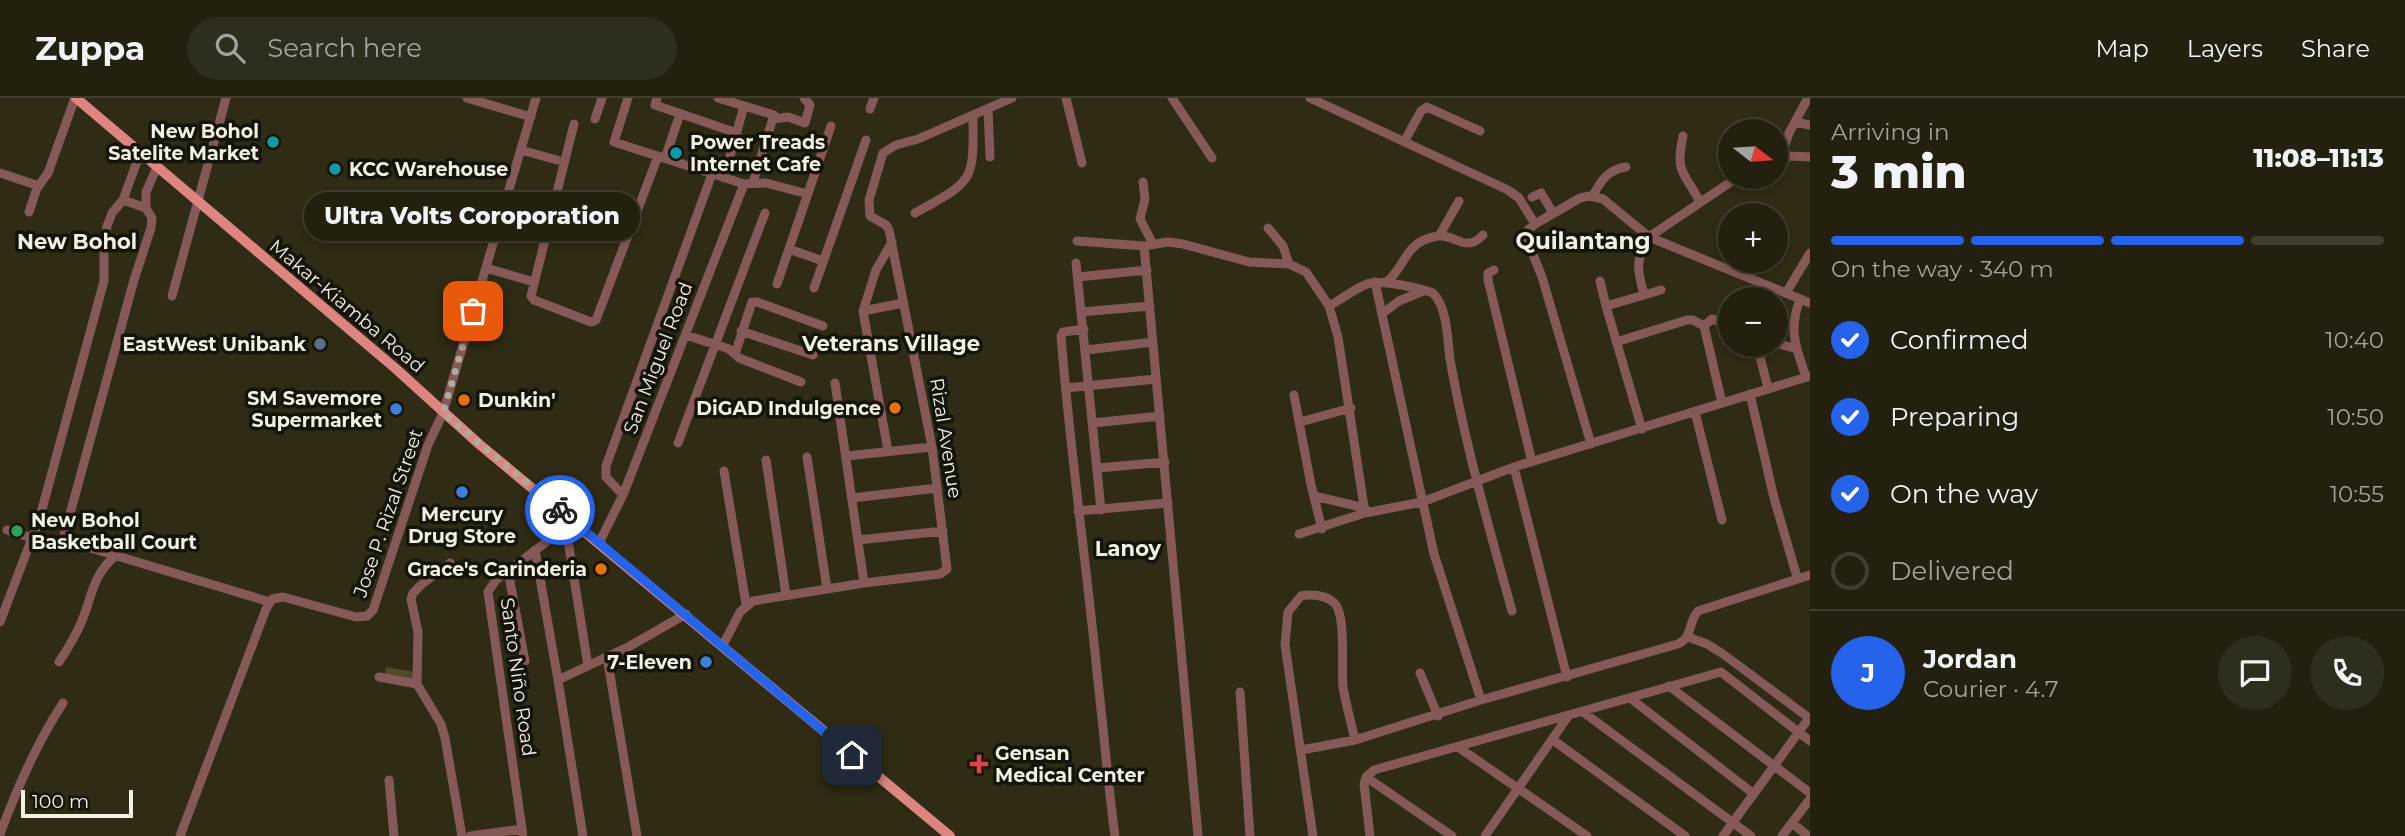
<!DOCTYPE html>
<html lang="en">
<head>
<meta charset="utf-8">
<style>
  body { margin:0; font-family:Montserrat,sans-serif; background:#2f2d1d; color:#f1f3f6; height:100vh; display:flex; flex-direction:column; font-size:26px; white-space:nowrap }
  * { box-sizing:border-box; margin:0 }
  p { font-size:23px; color:#a3a39e }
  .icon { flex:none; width:38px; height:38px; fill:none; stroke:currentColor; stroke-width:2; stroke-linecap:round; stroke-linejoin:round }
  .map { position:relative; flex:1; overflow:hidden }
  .side { display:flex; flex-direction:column; background:#23200f; width:595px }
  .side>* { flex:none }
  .needle { width:46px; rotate:107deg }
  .buttons { position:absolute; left:1718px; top:21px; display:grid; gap:14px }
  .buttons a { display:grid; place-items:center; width:70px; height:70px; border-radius:50%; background:#23200f; box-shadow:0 4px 10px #0003,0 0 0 2px #403e2f; font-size:35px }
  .scale { position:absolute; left:21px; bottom:18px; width:112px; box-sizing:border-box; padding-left:7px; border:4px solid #f3f1e2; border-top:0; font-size:19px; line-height:24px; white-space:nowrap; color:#f3f1e2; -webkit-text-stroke:5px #15140a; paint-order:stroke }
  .pin { position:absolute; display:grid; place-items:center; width:60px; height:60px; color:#fff; margin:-30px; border-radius:14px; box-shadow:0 4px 10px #0006 }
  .courier { position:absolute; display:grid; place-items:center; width:70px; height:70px; margin:-35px; border:5px solid #2563eb; border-radius:50%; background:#fff; color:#222; box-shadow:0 2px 9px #0007 }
  .bubble { position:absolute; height:49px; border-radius:24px; background:#23200f; box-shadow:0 4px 10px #0003,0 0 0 2px #403e2f; font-size:23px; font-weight:800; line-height:49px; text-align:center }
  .head em { font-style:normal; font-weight:800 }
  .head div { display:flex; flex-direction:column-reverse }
  .head { display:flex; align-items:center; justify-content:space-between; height:119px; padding:0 21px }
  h1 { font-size:46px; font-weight:800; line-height:52px }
  .bar { display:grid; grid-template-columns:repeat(4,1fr); gap:10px 7px; align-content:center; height:84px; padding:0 21px }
  .bar i { height:9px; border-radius:5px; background:#403e2f }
  .bar .selected { background:#2563eb }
  .bar p { grid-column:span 4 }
  .line { display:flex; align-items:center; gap:18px; padding:0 21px; border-top:2px solid #403e2f }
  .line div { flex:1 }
  .round { display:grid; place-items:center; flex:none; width:74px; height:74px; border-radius:37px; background:#2f2d1d }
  ol { padding:0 21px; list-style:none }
  li { display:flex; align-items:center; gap:21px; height:77px }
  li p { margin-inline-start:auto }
  li .icon { padding:7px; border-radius:50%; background:#2563eb; color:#fff; stroke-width:4 }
  li:last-child { color:#a3a39e }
  li i { width:38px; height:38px; border:4px solid #403e2f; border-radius:50% }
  header { display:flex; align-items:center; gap:42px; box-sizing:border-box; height:98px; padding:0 35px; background:#23200f; border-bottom:2px solid #403e2f }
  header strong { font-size:33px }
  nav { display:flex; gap:38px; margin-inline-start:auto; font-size:24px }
  .search { width:490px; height:63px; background:#2f2d1d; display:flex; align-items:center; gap:18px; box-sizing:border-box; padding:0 24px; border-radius:38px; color:#a3a39e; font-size:26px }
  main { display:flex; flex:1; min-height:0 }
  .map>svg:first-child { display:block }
</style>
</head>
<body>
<header>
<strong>Zuppa</strong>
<div class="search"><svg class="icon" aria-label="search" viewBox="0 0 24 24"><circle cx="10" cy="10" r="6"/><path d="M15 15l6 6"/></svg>Search here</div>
<nav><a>Map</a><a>Layers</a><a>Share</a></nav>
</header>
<main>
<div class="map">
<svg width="1810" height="738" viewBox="0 0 1810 738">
  <rect width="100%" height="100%" fill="#2f2b14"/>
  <!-- green -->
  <path fill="#504a2b" d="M386,569L415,574L412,586L384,581Z"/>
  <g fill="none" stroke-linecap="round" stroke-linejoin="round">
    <!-- minor -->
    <path stroke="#855957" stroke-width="9" d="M467,0L531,19
      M628,0L614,44L744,86L766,85L808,96
      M657,0L655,7L737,35
      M718,0L774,17L753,84
      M1066,0L1082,65
      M1172,0L1212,60
      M1310,0L1508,92L1519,100L1535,126
      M870,11L874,0
      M988,11L990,59
      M595,21L602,0
      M773,21L788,19L805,25L810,7L804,0
      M1795,24L1810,27
      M574,26L531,198L534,202L591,224L596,222L658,58
      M1683,38C1675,76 1684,73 1700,104
      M1404,44L1421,13L1427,9L1480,33
      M521,52L557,62
      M140,55L123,102L112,115L107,128L104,143V183L38,426L32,440L84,448L270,504
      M665,60L680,16
      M1780,62L1789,35L1808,0
      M1778,63L1790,58L1810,59
      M0,75L39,88
      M724,80L744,8
      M1143,84L1145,101L1140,121L1153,146
      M1593,98C1600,83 1609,71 1626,69
      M1532,99L1541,95L1553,115
      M146,110V94L157,69
      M29,114L37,90L48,75L75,0
      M915,115C973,83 974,85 973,18
      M1268,130L1283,148L1289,166
      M1439,138L1459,103
      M1077,143L1144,148L1168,144L1183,146L1249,164L1289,166L1306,174L1329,208C1341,202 1354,191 1367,186C1380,181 1419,190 1433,195C1448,211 1447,240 1450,261C1465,346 1489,430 1512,513
      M1144,148L1198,738
      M789,151L823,163
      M1076,165L1101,412
      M486,170L534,184
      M1494,172L1488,175V182L1532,364
      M1078,179L1147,172
      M1600,183L1606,208
      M1375,184L1434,456L1481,602
      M1386,184C1405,171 1403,146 1433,139C1455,133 1464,157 1483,137
      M777,186L831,28
      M814,190L866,42
      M1786,195L1810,155
      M1644,197L1661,192
      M172,198L226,0
      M1800,201C1788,233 1796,250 1806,279
      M1329,208L1338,239L1365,415
      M863,213L903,205
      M1081,214L1150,208
      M1383,215L1399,203L1423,193
      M1704,228L1712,221L1731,228
      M1084,231L1063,234L1061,238C1070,354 1087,469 1098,584C1104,635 1108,687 1115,738
      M741,233L813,257
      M686,237L729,251L739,260L801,284
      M1616,244L1687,222H1693L1704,228L1722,305
      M1776,245L1797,251
      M1086,252L1153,244
      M735,256L752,204H757L823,228
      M1760,259L1768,290
      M835,285L864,485
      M1066,290L1156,281
      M1750,296L1774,400L1797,479
      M1294,297L1311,387L1322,431
      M1695,314L1722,422
      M1300,324L1351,310
      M1093,325L1160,318
      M1642,331L1606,208L1644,197C1637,171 1635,163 1649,139L1810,205
      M678,345L765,115
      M1591,346L1542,179L1526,139L1527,133L1535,126L1580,100L1589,98L1603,101L1649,139L1738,79
      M888,353L863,213L876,172L892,144
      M846,358L932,349
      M807,359L827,491
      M766,362L786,497
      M1514,369L1567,579
      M1098,370L1165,364
      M724,373L746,506
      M623,397L606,379V368L712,76
      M1314,398L1365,410
      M852,400L937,390
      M1078,413L1168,405
      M566,430L588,568
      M1299,436L1365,415L1422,404L1514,369L1810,278
      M858,442L943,433
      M62,445L134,182L151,130L152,120L146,110L123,102
      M599,445L623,397L744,86
      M535,452L558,582
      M450,465L421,487L413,495L411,501L418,534L417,586L441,626L445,640L462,738
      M508,473L525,563
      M0,524L32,440L7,432
      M1688,539L1707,546L1723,556L1809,620L1723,738
      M723,547L740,514L753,503L864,485L940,476L947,471L932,349L889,132L886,127L870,118L869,102L883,55L896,47L918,41L1012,0
      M607,559L637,738
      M59,564C67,552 75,539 81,525C93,497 91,479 116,457
      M1420,575L1438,618
      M379,579L417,586
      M1669,588L1810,695
      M1240,594L1250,738
      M1630,600L1754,696
      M1583,614L1751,738
      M1553,642L1685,738
      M1458,649L1587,738
      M1301,652L1355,642L1481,602L1678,546C1693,539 1688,524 1698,513L1810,477
      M1366,679L1452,738
      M389,682L394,738
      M1792,725L1808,738
      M0,736C17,690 36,646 63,605
      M180,738L266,511L272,501L283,499L356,519L367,518L373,512L428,347L443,315L536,0
      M470,738L522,731
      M523,738L488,494L496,482L574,423
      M583,738L558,582L630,548L686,516
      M1313,738L1285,547L1288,514L1301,498C1312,496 1329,497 1336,507C1346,522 1341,569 1343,589C1346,607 1351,624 1355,642
      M1370,738L1364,686L1366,679L1374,672L1721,574L1810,643
      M1485,738L1569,617
      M1782,738L1810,701"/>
    <!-- major -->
    <path stroke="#de8481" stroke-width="10" d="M76,0L395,270L479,346L950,738"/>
  </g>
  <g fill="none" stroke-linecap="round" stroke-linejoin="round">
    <!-- done -->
    <path stroke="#aeac9a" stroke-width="7" stroke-dasharray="0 12.6" d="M473,213L443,315L560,412"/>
    <!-- route -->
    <path stroke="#2563eb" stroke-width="9" d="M560,412L852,657"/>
  </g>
  <!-- markers -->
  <g fill="#0f9aa8" stroke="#15140a" stroke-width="2.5">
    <circle cx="273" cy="44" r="7"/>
    <circle cx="676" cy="55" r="7"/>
    <circle cx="335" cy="71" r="7"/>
  </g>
  <circle fill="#5c6f8a" stroke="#15140a" stroke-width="2.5" cx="320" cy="246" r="7"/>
  <g fill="#e8710a" stroke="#15140a" stroke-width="2.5">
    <circle cx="464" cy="302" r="7"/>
    <circle cx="895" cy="310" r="7"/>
    <circle cx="601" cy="471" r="7"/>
  </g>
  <g fill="#3f7fe0" stroke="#15140a" stroke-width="2.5">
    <circle cx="396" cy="311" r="7"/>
    <circle cx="462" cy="394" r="7"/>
    <circle cx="706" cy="564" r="7"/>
  </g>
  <circle fill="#2e9e5b" stroke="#15140a" stroke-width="2.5" cx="17" cy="433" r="7"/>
  <path fill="#e0444e" stroke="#15140a" stroke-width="2.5" d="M975.5 655.5h7v7h7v7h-7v7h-7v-7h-7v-7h7z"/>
  <g text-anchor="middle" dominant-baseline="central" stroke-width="7" stroke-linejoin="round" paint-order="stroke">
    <!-- poi labels -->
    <g font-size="19" font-weight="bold" fill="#f3f1e2" stroke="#15140a" text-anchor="end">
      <text x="259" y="33">New Bohol<tspan x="259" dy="22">Satelite Market</tspan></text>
      <text x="690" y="44" text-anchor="start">Power Treads<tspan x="690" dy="22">Internet Cafe</tspan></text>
      <text x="349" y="71" text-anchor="start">KCC Warehouse</text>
      <text x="306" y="246">EastWest Unibank</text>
      <text x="382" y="300">SM Savemore<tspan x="382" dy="22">Supermarket</tspan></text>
      <text x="478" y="302" text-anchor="start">Dunkin'</text>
      <text x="881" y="310">DiGAD Indulgence</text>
      <text x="462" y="416" text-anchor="middle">Mercury<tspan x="462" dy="22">Drug Store</tspan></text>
      <text x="31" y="422" text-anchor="start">New Bohol<tspan x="31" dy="22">Basketball Court</tspan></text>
      <text x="587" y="471">Grace's Carinderia</text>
      <text x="692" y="564">7-Eleven</text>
      <text x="995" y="655" text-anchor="start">Gensan<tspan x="995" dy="22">Medical Center</tspan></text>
    </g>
    <!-- street labels -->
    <g font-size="19" fill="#f3f1e2" stroke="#15140a">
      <text transform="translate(347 208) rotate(40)">Makar-Kiamba Road</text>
      <text transform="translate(658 260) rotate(-69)">San Miguel Road</text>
      <text transform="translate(946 340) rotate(81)">Rizal Avenue</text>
      <text transform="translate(388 415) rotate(-71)">Jose P. Rizal Street</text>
      <text transform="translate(518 579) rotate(82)">Santo Niño Road</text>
    </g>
    <!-- neighbourhood labels -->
    <g font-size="21" font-weight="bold" fill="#f3f1e2" stroke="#15140a">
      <text x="77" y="143">New Bohol</text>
      <text x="891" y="245">Veterans Village</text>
      <text x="1128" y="450">Lanoy</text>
    </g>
    <!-- quarter labels -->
    <g font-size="23" font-weight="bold" fill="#f3f1e2" stroke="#15140a">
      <text x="1583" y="143">Quilantang</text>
    </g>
  </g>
</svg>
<div class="buttons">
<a><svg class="needle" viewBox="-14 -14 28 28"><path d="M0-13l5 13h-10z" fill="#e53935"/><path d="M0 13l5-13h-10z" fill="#a3a39e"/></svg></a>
<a>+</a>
<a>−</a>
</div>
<div class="scale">100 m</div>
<div class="pin" style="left:473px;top:213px;background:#ea580c"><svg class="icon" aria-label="bag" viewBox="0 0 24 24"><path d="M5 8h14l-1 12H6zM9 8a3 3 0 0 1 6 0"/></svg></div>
<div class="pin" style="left:852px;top:657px;background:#1f2937"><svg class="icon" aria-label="home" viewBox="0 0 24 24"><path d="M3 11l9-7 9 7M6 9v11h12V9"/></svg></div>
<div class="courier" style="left:560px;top:412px"><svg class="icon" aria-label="bike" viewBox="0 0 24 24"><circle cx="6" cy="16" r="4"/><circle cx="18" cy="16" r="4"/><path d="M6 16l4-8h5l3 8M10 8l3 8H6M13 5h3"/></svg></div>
<div class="bubble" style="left:304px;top:94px;width:336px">Ultra Volts Coroporation</div>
</div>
<section class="side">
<div class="head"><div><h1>3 min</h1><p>Arriving in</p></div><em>11:08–11:13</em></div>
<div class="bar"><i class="selected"></i><i class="selected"></i><i class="selected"></i><i></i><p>On the way · 340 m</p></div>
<ol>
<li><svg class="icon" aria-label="check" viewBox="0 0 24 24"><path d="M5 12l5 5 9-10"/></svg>Confirmed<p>10:40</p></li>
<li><svg class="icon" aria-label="check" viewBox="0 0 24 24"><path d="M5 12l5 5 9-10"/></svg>Preparing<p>10:50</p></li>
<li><svg class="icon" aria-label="check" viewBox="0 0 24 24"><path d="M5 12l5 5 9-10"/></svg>On the way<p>10:55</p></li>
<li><i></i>Delivered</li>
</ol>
<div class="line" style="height:126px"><b class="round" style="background:#2563eb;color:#fff">J</b><div><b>Jordan</b><p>Courier · 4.7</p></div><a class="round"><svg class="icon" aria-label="chat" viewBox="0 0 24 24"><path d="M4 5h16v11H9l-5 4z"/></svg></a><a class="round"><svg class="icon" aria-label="phone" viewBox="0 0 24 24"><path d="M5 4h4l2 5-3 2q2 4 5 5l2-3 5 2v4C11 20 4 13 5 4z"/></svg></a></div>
</section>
</main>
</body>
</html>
